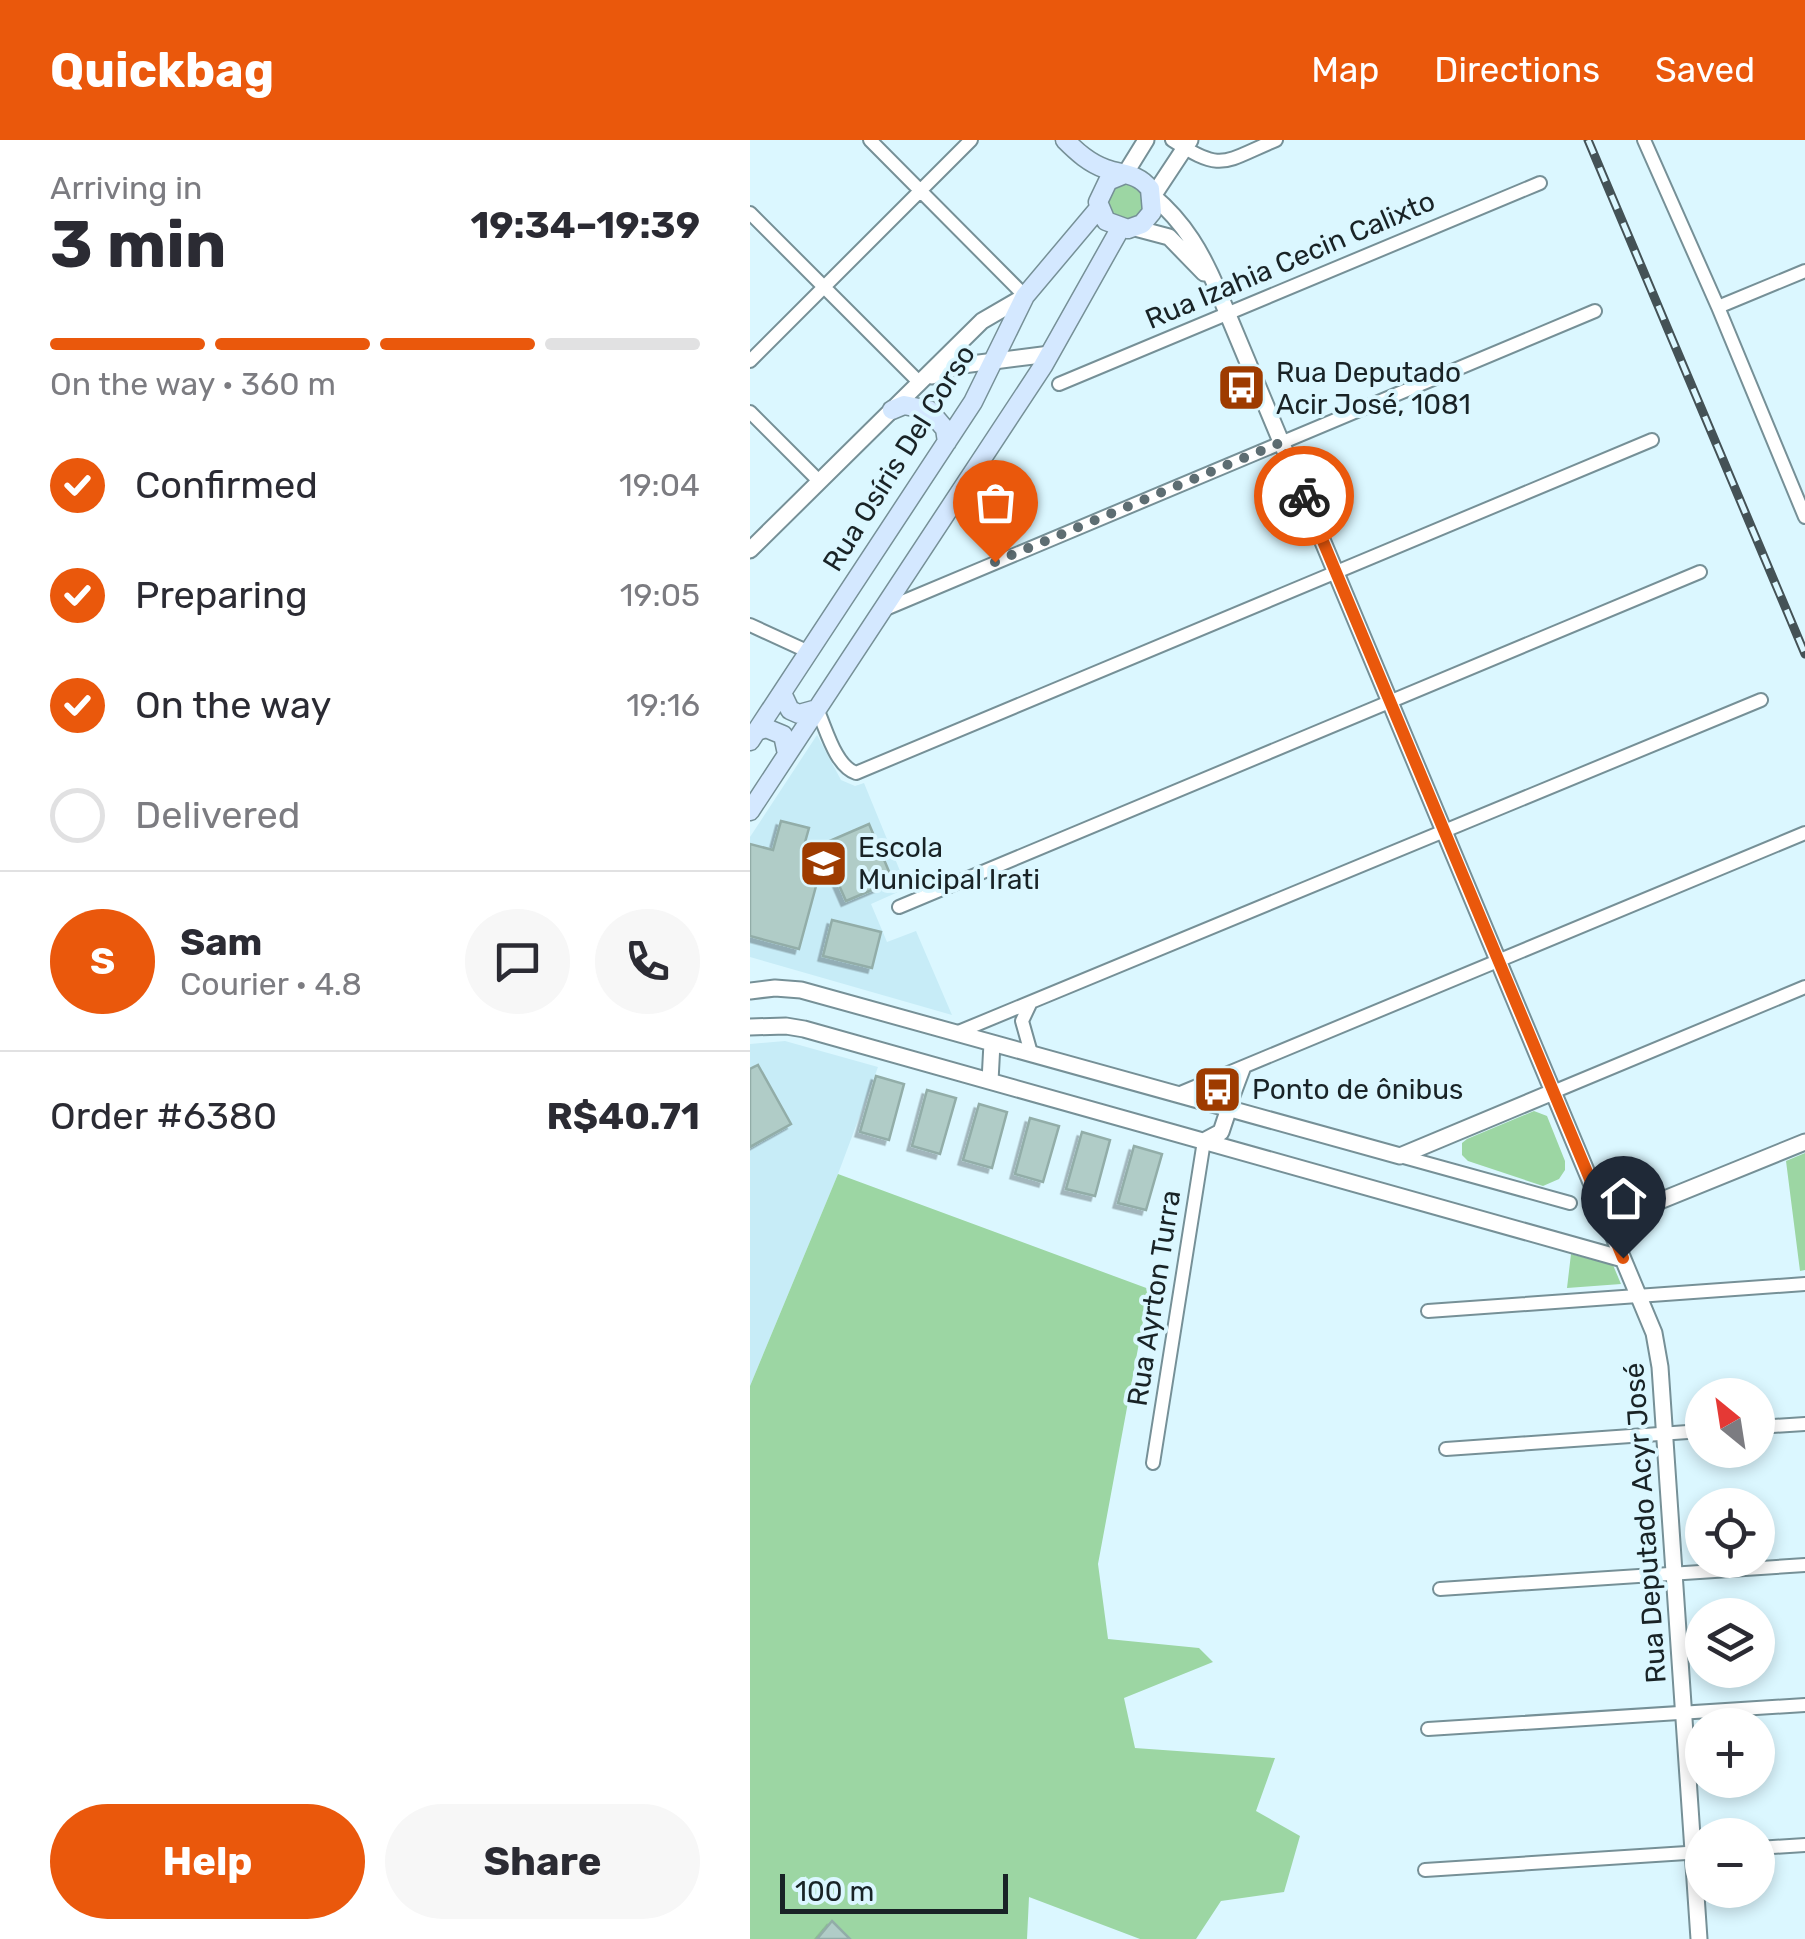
<!DOCTYPE html>
<html lang="en">
<head>
<meta charset="utf-8">
<style>
  body { margin:0; font-family:Rubik,sans-serif; background:#f7f7f7; color:#2b2b33; height:100vh; display:flex; flex-direction:column; font-size:38px; white-space:nowrap }
  * { box-sizing:border-box; margin:0 }
  p { font-size:32px; color:#7c7c81 }
  .icon { flex:none; width:55px; height:55px; fill:none; stroke:currentColor; stroke-width:2; stroke-linecap:round; stroke-linejoin:round }
  .map { position:relative; flex:1; overflow:hidden }
  .panel { display:flex; flex-direction:column; background:#fff; width:750px }
  .panel>* { flex:none }
  .needle { width:65px; rotate:330deg }
  .buttons { position:absolute; left:935px; top:1238px; display:grid; gap:20px }
  .buttons a { display:grid; place-items:center; width:90px; height:90px; border-radius:50%; background:#fff; box-shadow:0 5px 15px #0003; font-size:50px }
  .scale { position:absolute; left:30px; bottom:25px; width:228px; box-sizing:border-box; padding-left:10px; border:5px solid #192326; border-top:0; font-size:28px; line-height:35px; white-space:nowrap; color:#192326; -webkit-text-stroke:8px #dbf7ff; paint-order:stroke }
  .pin { position:absolute; display:grid; place-items:center; width:85px; height:85px; color:#fff; margin:-102px -42px; border-radius:50% 50% 50% 0; rotate:-45deg; box-shadow:0 0 10px #0007 }
  .pin .icon { rotate:45deg }
  .courier { position:absolute; display:grid; place-items:center; width:100px; height:100px; margin:-50px; border:8px solid #ea580c; border-radius:50%; background:#fff; color:#222; box-shadow:0 2px 12px #0007 }
  .summary em { font-style:normal; font-weight:700 }
  .summary div { display:flex; flex-direction:column-reverse }
  .summary { display:flex; align-items:center; justify-content:space-between; height:170px; padding:0 50px }
  h1 { font-size:65px; font-weight:700; line-height:75px }
  .bar { display:grid; grid-template-columns:repeat(4,1fr); gap:15px 10px; align-content:center; height:120px; padding:0 50px }
  .bar i { height:12px; border-radius:8px; background:#e1e1e2 }
  .bar .on { background:#ea580c }
  .bar p { grid-column:span 4 }
  .line { display:flex; align-items:center; gap:25px; padding:0 50px; border-top:2px solid #e1e1e2 }
  .line div { flex:1 }
  .round { display:grid; place-items:center; flex:none; width:105px; height:105px; border-radius:52px; background:#f7f7f7 }
  ol { padding:0 50px; list-style:none }
  li { display:flex; align-items:center; gap:30px; height:110px }
  li p { margin-inline-start:auto }
  li .icon { padding:10px; border-radius:50%; background:#ea580c; color:#fff; stroke-width:4 }
  li:last-child { color:#7c7c81 }
  li i { width:55px; height:55px; border:5px solid #e1e1e2; border-radius:50% }
  .button { display:flex; gap:20px; margin-top:auto; padding:20px 50px }
  .button a { flex:1; height:115px; border-radius:60px; background:#ea580c; color:#fff; font-size:40px; font-weight:700; line-height:115px; text-align:center }
  .button a+a { background:#f7f7f7; color:#2b2b33 }
  header { display:flex; align-items:center; gap:60px; box-sizing:border-box; height:140px; padding:0 50px; background:#ea580c; color:#fff }
  header strong { font-size:48px }
  nav { display:flex; gap:55px; margin-inline-start:auto; font-size:35px }
  main { display:flex; flex:1; min-height:0 }
  .map>svg:first-child { display:block }
</style>
</head>
<body>
<header>
<strong>Quickbag</strong>
<nav><a>Map</a><a>Directions</a><a>Saved</a></nav>
</header>
<main>
<section class="panel">
<div class="summary"><div><h1>3 min</h1><p>Arriving in</p></div><em>19:34–19:39</em></div>
<div class="bar"><i class="on"></i><i class="on"></i><i class="on"></i><i></i><p>On the way · 360 m</p></div>
<ol>
<li><svg class="icon" aria-label="check" viewBox="0 0 24 24"><path d="M5 12l5 5 9-10"/></svg>Confirmed<p>19:04</p></li>
<li><svg class="icon" aria-label="check" viewBox="0 0 24 24"><path d="M5 12l5 5 9-10"/></svg>Preparing<p>19:05</p></li>
<li><svg class="icon" aria-label="check" viewBox="0 0 24 24"><path d="M5 12l5 5 9-10"/></svg>On the way<p>19:16</p></li>
<li><i></i>Delivered</li>
</ol>
<div class="line" style="height:180px"><b class="round" style="background:#ea580c;color:#fff">S</b><div><b>Sam</b><p>Courier · 4.8</p></div><a class="round"><svg class="icon" aria-label="chat" viewBox="0 0 24 24"><path d="M4 5h16v11H9l-5 4z"/></svg></a><a class="round"><svg class="icon" aria-label="phone" viewBox="0 0 24 24"><path d="M5 4h4l2 5-3 2q2 4 5 5l2-3 5 2v4C11 20 4 13 5 4z"/></svg></a></div>
<div class="line" style="height:130px"><div>Order #6380</div><b>R$40.71</b></div>
<div class="button"><a>Help</a><a>Share</a></div>
</section>
<div class="map">
<svg width="1055" height="1799" viewBox="0 0 1055 1799">
  <defs>
    <filter id="shadow"><feDropShadow dx="-4.5" dy="4.5" stdDeviation="0" flood-color="#0004"/></filter>
  </defs>
  <rect width="100%" height="100%" fill="#dbf7ff"/>
  <!-- built -->
  <path fill="#c7ecf7" d="M67,595L91,640L105,646L114,643L157,748L121,764L137,802L166,791L202,875L0,817V697Z
    M35,901L128,927L88,1034L0,1246V904Z"/>
  <!-- green -->
  <path fill="#9cd6a3" d="M364,41L392,44L394,78L364,83L354,54Z
    M784,971L797,976L815,1021V1030L809,1039L793,1046L718,1021L712,1015V1003L717,999Z
    M1055,1013V1130L1050,1131L1036,1021Z
    M88,1034L399,1149L348,1424L358,1499L449,1508L463,1522L374,1558L385,1608L525,1618L506,1671L550,1696L534,1752L471,1761L446,1799H390L279,1757L277,1799H0V1246Z
    M821,1114L863,1125L871,1144L817,1148Z"/>
  <!-- building -->
  <path fill="#b0ccc7" stroke="#92ada8" stroke-width="2.5" filter="url(#shadow)" d="M31,681L59,688L52,713L119,684L143,741L96,761L75,713L49,809L0,796V704L23,710Z
    M82,780L131,792L122,828L73,816Z
    M8,925L41,984L0,1007V929Z
    M126,936L154,944L139,1000L110,992Z
    M177,950L206,958L190,1014L162,1006Z
    M229,964L257,972L242,1028L213,1020Z
    M280,978L309,986L293,1042L265,1034Z
    M332,992L360,1000L345,1056L316,1049Z
    M384,1006L412,1014L396,1070L368,1063Z
    M82,1781L100,1799H67Z"/>
  <g fill="none" stroke-linecap="round" stroke-linejoin="round">
    <defs>
      <path id="minor" d="M120,0L275,156
        M422,0C473,33 473,22 526,0
        M894,0L968,167L1055,377
        M0,73L169,242
        M968,167L1055,131
        M0,221L221,0
        M309,244L790,43
        M0,272L69,341
        M133,470L845,171
        M0,485L59,512
        M67,569C76,588 85,626 106,633L902,300
        M149,767L950,432
        M280,864L272,881L281,913
        M206,893L1011,560
        M803,952L1055,847
        M428,954L1055,693
        M479,968L494,928
        M650,1016L820,1063
        M678,1171L1055,1144
        M1008,1287L1055,1284
        M696,1309L952,1291
        M403,1323L454,1001
        M690,1449L1055,1425
        M678,1589L1055,1565
        M1008,1708L1055,1705
        M675,1730L952,1712"/>
      <path id="tertiary" d="M440,0L403,56C435,83 452,113 468,151L904,1193L910,1227L949,1799
        M375,34L396,0
        M385,88L419,97L454,133
        M182,236L213,225L300,214
        M0,410L232,181L275,156
        M0,851L25,848L51,850L650,1016L803,952
        M0,887L36,886L54,889L873,1119
        M240,941L242,903
        M454,1001L471,992L479,968
        M858,1082L1055,1002"/>
      <path id="secondary" d="M315,0C327,12 339,23 356,29C373,35 388,33 400,49L402,72L392,84L378,89L356,81L348,62L358,41L375,34
        M142,270L154,265L179,270L195,289L197,302
        M32,553L40,570L49,574L67,569
        M7,591L16,588L33,595L37,614
        M0,601L223,262L275,156L349,68
        M0,671L293,226L370,89"/>
    </defs>
    <!-- minor casing -->
    <use href="#minor" stroke="#769097" stroke-width="16"/>
    <!-- tertiary casing -->
    <use href="#tertiary" stroke="#769097" stroke-width="19"/>
    <!-- secondary casing -->
    <use href="#secondary" stroke="#769097" stroke-width="21"/>
    <!-- minor -->
    <use href="#minor" stroke="#fff" stroke-width="12"/>
    <!-- tertiary -->
    <use href="#tertiary" stroke="#fff" stroke-width="15"/>
    <!-- secondary -->
    <use href="#secondary" stroke="#d4e8ff" stroke-width="18"/>
    <defs>
      <path id="rail" d="M838,0L1055,514"/>
    </defs>
    <!-- rail casing -->
    <use href="#rail" stroke="#445256" stroke-width="9"/>
    <!-- rail -->
    <use href="#rail" stroke="#dbf7ff" stroke-width="5" stroke-dasharray="15" stroke-linecap="butt"/>
  </g>
  <g fill="none" stroke-linecap="round" stroke-linejoin="round">
    <!-- done -->
    <path stroke="#5d6d72" stroke-width="10" stroke-dasharray="0 18" d="M245,422L532,302L554,356"/>
    <!-- route -->
    <path stroke="#ea580c" stroke-width="12" d="M554,356L873,1118"/>
  </g>
  <!-- icons -->
  <defs>
    <symbol id="bus-square" viewBox="-11 -11 22 22"><rect x="-9" y="-9" width="18" height="18" rx="4" fill="#9e3b00" stroke="#dbf7ff"/><path d="M-5-6H5V4H4V6H2V4H-2V6H-4V4H-5ZM-3.5-4V0h7V-4ZM-3.5 1.2v1.5H-2V1.2ZM2 1.2v1.5H3.5V1.2Z" fill="#fff"/></symbol>
    <symbol id="school-square" viewBox="-11 -11 22 22"><rect x="-9" y="-9" width="18" height="18" rx="4" fill="#9e3b00" stroke="#dbf7ff"/><path d="M0-5L7-2L0 1L-7-2ZM-4 1L0 2.5L4 1V4Q0 6-4 4Z" fill="#fff"/></symbol>
  </defs>
  <g fill-rule="evenodd">
    <use href="#bus-square" x="464" y="220" width="55" height="55"/>
    <use href="#school-square" x="46" y="696" width="55" height="55"/>
    <use href="#bus-square" x="440" y="922" width="55" height="55"/>
  </g>
  <g text-anchor="middle" dominant-baseline="central" stroke-width="8" stroke-linejoin="round" paint-order="stroke">
    <!-- street labels -->
    <g font-size="28" fill="#192326" stroke="#dbf7ff">
      <text transform="translate(540 120) rotate(-23)">Rua Izahia Cecin Calixto</text>
      <text transform="translate(149 318) rotate(-58)">Rua Osíris Del Corso</text>
      <text transform="translate(404 1158) rotate(-81)">Rua Ayrton Turra</text>
      <text transform="translate(895 1383) rotate(-94)">Rua Deputado Acyr José</text>
    </g>
    <!-- poi labels -->
    <g font-size="28" fill="#192326" stroke="#dbf7ff" text-anchor="start">
      <text x="526" y="232">Rua Deputado<tspan x="526" dy="32">Acir José, 1081</tspan></text>
      <text x="108" y="707">Escola<tspan x="108" dy="32">Municipal Irati</tspan></text>
      <text x="502" y="949">Ponto de ônibus</text>
    </g>
  </g>
</svg>
<div class="buttons">
<a><svg class="needle" viewBox="-14 -14 28 28"><path d="M0-13l5 13h-10z" fill="#e53935"/><path d="M0 13l5-13h-10z" fill="#7c7c81"/></svg></a>
<a><svg class="icon" aria-label="locate" viewBox="0 0 24 24"><circle cx="12" cy="12" r="6"/><path d="M12 2v4M12 18v4M2 12h4M18 12h4"/></svg></a>
<a><svg class="icon" aria-label="layers" viewBox="0 0 24 24"><path d="M12 4l9 5-9 5-9-5zM3 14l9 5 9-5"/></svg></a>
<a>+</a>
<a>−</a>
</div>
<div class="scale">100 m</div>
<div class="pin" style="left:245px;top:422px;background:#ea580c"><svg class="icon" aria-label="bag" viewBox="0 0 24 24"><path d="M5 8h14l-1 12H6zM9 8a3 3 0 0 1 6 0"/></svg></div>
<div class="pin" style="left:873px;top:1118px;background:#1f2937"><svg class="icon" aria-label="home" viewBox="0 0 24 24"><path d="M3 11l9-7 9 7M6 9v11h12V9"/></svg></div>
<div class="courier" style="left:554px;top:356px"><svg class="icon" aria-label="bike" viewBox="0 0 24 24"><circle cx="6" cy="16" r="4"/><circle cx="18" cy="16" r="4"/><path d="M6 16l4-8h5l3 8M10 8l3 8H6M13 5h3"/></svg></div>
</div>
</main>
</body>
</html>
